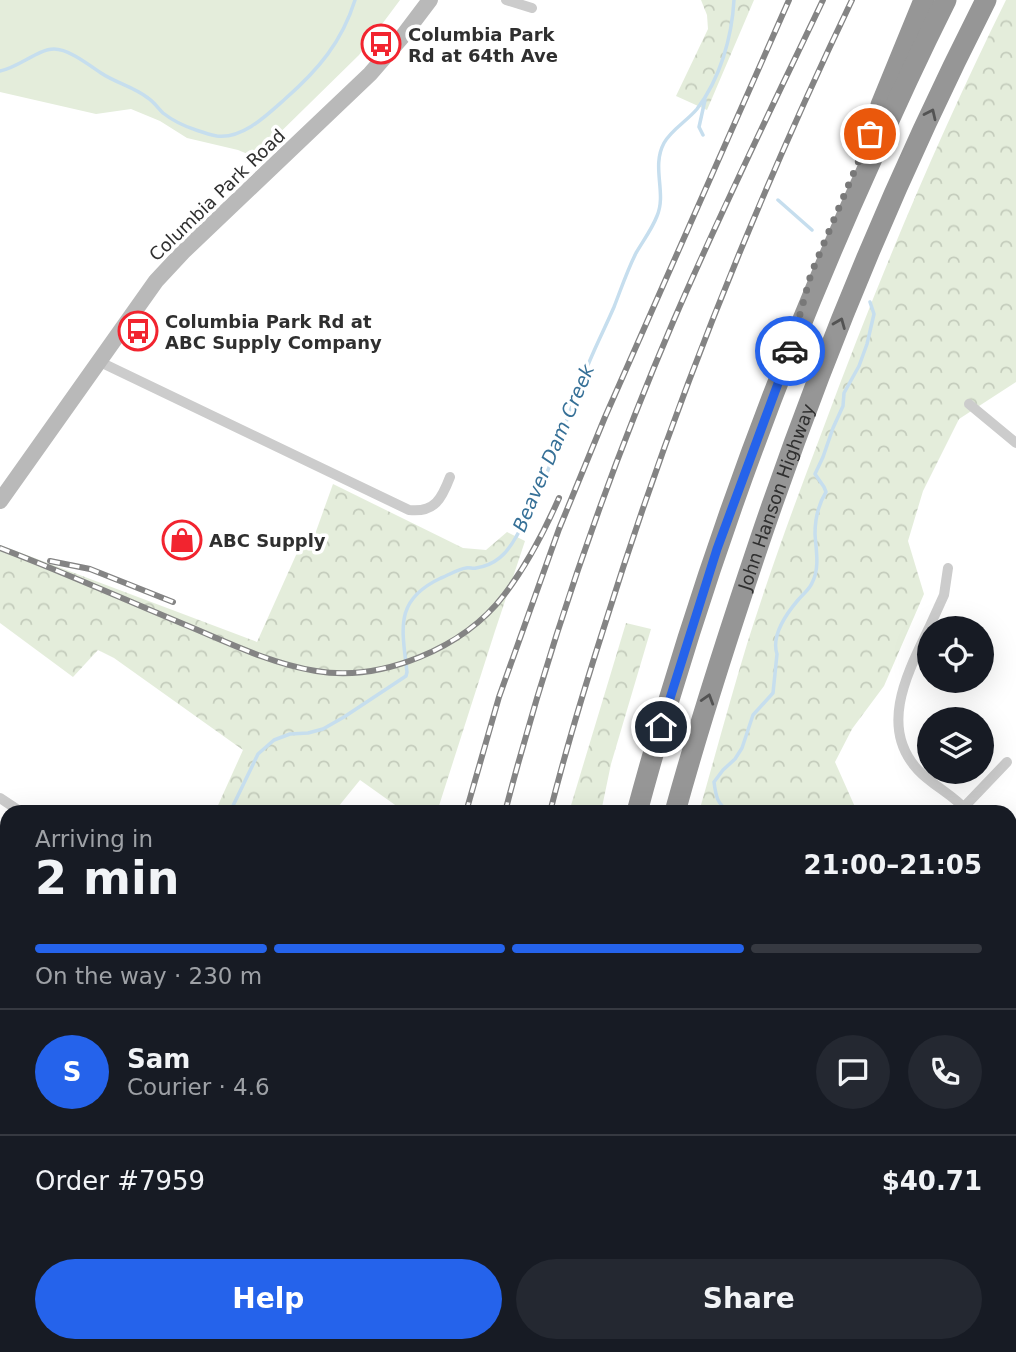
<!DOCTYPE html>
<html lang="en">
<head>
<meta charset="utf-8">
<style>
  body { margin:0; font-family:"DejaVu Sans",sans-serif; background:#242831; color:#f1f3f6; height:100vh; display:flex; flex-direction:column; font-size:26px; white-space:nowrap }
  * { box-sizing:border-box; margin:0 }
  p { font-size:23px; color:#9ea1a6 }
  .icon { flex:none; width:38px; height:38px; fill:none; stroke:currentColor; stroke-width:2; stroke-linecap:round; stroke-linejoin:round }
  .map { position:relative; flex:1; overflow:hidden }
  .details { position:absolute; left:0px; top:805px; width:1017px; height:548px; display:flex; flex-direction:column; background:#171b24; border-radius:21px 21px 0 0; box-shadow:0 7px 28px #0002 }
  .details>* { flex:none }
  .buttons { position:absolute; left:917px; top:616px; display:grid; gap:14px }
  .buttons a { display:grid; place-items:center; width:77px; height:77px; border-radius:50%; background:#171b24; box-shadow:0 7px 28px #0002; font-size:35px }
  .pin { position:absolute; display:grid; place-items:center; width:60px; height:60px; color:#fff; margin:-30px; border:4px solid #fff; border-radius:50%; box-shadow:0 2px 7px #0007 }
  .courier { position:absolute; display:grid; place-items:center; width:70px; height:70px; margin:-35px; border:5px solid #2563eb; border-radius:50%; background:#fff; color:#222; box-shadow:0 2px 9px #0007 }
  .overview em { font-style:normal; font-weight:800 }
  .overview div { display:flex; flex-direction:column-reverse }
  .overview { display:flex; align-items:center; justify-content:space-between; height:119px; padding:0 35px }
  h1 { font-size:46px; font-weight:800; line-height:52px }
  .bar { display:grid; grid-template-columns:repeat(4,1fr); gap:10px 7px; align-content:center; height:84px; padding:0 35px }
  .bar i { height:9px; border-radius:5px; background:#363941 }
  .bar .on { background:#2563eb }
  .bar p { grid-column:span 4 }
  .line { display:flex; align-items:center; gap:18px; padding:0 35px; border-top:2px solid #363941 }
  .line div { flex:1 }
  .round { display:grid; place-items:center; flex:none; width:74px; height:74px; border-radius:37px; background:#242831 }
  .button { display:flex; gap:14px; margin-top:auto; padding:14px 35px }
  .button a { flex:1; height:80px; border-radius:42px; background:#2563eb; color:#fff; font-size:28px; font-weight:800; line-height:80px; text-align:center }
  .button a+a { background:#242831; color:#f1f3f6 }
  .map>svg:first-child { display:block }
</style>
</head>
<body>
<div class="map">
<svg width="1016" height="1352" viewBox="0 0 1016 1352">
  <defs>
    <pattern id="forest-crowns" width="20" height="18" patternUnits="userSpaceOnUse" patternTransform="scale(1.75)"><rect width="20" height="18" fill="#e4eddb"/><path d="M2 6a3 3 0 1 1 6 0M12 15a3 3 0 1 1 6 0" fill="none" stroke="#c4ccbc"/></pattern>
  </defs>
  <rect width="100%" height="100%" fill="#fff"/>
  <!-- forest -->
  <path fill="url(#forest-crowns)" d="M701,0H754L707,110L676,96L708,29L707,15Z
    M1006,0H1016V382L959,419L923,491L908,541L924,594L884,686L852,729L835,762L855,807L862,812H699C715,756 730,700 747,644C770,571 796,500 823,429C877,283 937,139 1006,0Z
    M333,484L463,548L486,550L507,532L525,541L495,631L437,812H405L360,780L334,812H215L243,750L114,658L98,650L73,677L0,623V545L257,642L305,535L314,537Z
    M626,623L651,629L611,764L601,812H569Z
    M7,1045V1273L2,1239L0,1236V1055Z
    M9,1346H90L88,1352H8Z
    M584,1346H886L890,1352H583Z"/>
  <!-- park -->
  <path fill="#e4eddb" d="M0,0H400L359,55L255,157L238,150L187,138L160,121L131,109L96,114L0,92Z"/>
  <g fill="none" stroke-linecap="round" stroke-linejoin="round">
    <!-- stream -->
    <path stroke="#c6deee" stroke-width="3.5" d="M0,71C18,68 38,49 54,49C69,49 89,65 101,73C116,83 134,87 148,98C154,102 158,108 163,113C173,121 184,126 196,130C203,132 210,135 217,136C243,139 267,115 285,99C318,70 342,42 355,0
      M703,135L699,127L705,100
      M778,200L812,230
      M230,812L258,754L274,740L290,734L308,733L323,729L344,717L406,676L407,672C402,628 394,600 441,578C449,575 458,569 466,568C469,567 473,569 476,568C496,565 507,553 516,537C547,485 563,425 586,370C594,349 605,328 614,307C621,289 627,271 636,253C643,241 652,229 657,216C667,193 651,167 664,143C671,130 687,121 697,109C720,79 732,37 734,0
      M730,812C717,804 716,797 714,782L723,770L735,759L742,748L753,715L773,693L777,654C771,636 787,613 798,600C803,594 809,590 812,583C820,568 816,550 815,534C815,519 818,505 826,492L824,487L815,474L823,457L833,428L843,406L844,393L859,366L867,344L874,314L870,302
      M73,1352L74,1346"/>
    <!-- street -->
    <path stroke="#ccc" stroke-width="10" d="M506,0L532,8
      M98,361L409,510C435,513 442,498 450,477
      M969,404L1016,443
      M929,628C908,672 878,727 918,770C933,786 954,795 968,812
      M929,628L944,595L948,568
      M0,798L21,812
      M964,807L1007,762
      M1010,932L1016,959
      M1010,1031L1016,1030
      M1010,1249L1016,1244
      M108,1352L110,1346"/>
    <!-- secondary -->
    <path stroke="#b9b9b9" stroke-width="16" d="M0,501L156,281L183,252L370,74L402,37L430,0"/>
    <!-- highway -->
    <g stroke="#969696" stroke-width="21">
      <path d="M881,105L924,0"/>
      <path d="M637,812C697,590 775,373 870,163C894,108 919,54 946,0"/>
      <path id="s1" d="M675,812C700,721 729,632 759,543C822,357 897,175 986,0"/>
      <path d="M528,1352V1346"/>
      <path d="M566,1352L567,1346"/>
    </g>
    <defs>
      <path id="rail" d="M0,548C61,571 121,598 181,623C225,641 268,663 316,671C382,682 464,648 504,595C527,565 544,532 559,498
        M50,561L90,569L173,602
        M466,812L499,697L559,529L605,417L789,0
        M505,812C549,645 605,481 673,322C720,213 772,107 823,0
        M550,812C566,749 585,686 605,624C672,410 755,203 852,0
        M316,1352L317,1346
        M363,1352L364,1346
        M400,1352L401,1346
        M440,1352L441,1346"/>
    </defs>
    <!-- rail casing -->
    <use href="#rail" stroke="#848484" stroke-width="6"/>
    <!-- rail -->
    <use href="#rail" stroke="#fff" stroke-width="3.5" stroke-dasharray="10" stroke-linecap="butt"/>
  </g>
  <!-- one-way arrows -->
  <defs><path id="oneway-chevron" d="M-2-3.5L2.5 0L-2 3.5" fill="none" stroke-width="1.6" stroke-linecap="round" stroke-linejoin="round" transform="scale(1.75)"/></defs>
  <g stroke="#535353">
    <use href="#oneway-chevron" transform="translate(931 114) rotate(-65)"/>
    <use href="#oneway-chevron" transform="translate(840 323) rotate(-68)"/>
    <use href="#oneway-chevron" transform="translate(708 699) rotate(-73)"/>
  </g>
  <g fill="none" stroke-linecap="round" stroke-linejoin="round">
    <!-- done -->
    <path stroke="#787878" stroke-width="7" stroke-dasharray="0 12.6" d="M790,351L811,274L870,134"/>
    <!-- route -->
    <path stroke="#2563eb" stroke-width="9" d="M661,727L717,549L790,351"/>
  </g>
  <!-- icons -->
  <defs>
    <symbol id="bus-ring" viewBox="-11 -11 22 22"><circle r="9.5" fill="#fff" stroke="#f2242f" stroke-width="1.5"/><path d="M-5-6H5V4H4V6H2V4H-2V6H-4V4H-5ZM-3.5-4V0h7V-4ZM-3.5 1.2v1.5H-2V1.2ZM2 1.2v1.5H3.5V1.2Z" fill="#f2242f"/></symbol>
    <symbol id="shop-ring" viewBox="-11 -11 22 22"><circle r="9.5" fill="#fff" stroke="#f2242f" stroke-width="1.5"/><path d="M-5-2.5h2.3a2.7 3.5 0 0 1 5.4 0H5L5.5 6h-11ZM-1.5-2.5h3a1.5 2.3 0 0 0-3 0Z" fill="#f2242f"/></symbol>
  </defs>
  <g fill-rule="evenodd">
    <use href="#bus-ring" x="359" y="22" width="44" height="44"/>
    <use href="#bus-ring" x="116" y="309" width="44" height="44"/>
    <use href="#shop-ring" x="160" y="518" width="44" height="44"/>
  </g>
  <g text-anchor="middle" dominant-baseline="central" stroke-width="7" stroke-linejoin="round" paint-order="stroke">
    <!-- poi labels -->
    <g font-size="18" font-weight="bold" fill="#2f2f2f" stroke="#fff" text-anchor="start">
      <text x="408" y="34">Columbia Park<tspan x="408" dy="21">Rd at 64th Ave</tspan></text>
      <text x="165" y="321">Columbia Park Rd at<tspan x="165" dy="21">ABC Supply Company</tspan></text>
      <text x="209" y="540">ABC Supply</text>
    </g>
    <!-- street labels -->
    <g font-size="18" fill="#2f2f2f" stroke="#fff">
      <text transform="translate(217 195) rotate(-44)">Columbia Park Road</text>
      <text stroke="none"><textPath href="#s1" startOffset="331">John Hanson Highway</textPath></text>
    </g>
    <!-- water labels -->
    <g font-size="19" font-style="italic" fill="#367097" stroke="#fff">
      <text transform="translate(553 448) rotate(-67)">Beaver Dam Creek</text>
    </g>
  </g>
</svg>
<div class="buttons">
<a><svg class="icon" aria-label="locate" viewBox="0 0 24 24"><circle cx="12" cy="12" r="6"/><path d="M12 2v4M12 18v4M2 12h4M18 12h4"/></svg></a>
<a><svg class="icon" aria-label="layers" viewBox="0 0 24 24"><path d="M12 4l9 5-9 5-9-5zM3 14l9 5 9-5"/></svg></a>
</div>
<div class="pin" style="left:870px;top:134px;background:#ea580c"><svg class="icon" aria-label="bag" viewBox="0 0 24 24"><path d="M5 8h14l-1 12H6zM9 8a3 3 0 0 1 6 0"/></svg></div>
<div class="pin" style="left:661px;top:727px;background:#1f2937"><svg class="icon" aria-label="home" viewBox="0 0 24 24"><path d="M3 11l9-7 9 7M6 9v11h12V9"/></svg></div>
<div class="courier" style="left:790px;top:351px"><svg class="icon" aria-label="car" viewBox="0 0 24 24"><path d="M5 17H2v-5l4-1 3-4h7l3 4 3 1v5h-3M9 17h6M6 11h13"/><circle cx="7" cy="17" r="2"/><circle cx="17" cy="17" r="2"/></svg></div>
<section class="details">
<div class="overview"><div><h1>2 min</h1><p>Arriving in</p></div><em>21:00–21:05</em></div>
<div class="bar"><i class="on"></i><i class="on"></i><i class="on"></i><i></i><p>On the way · 230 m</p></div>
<div class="line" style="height:126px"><b class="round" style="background:#2563eb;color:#fff">S</b><div><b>Sam</b><p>Courier · 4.6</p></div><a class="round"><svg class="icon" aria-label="chat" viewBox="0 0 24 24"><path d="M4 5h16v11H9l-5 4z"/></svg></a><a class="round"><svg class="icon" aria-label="phone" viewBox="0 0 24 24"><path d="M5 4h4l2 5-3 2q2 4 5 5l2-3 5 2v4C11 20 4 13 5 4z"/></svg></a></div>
<div class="line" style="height:91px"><div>Order #7959</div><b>$40.71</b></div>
<div class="button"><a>Help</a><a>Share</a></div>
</section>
</div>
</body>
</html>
